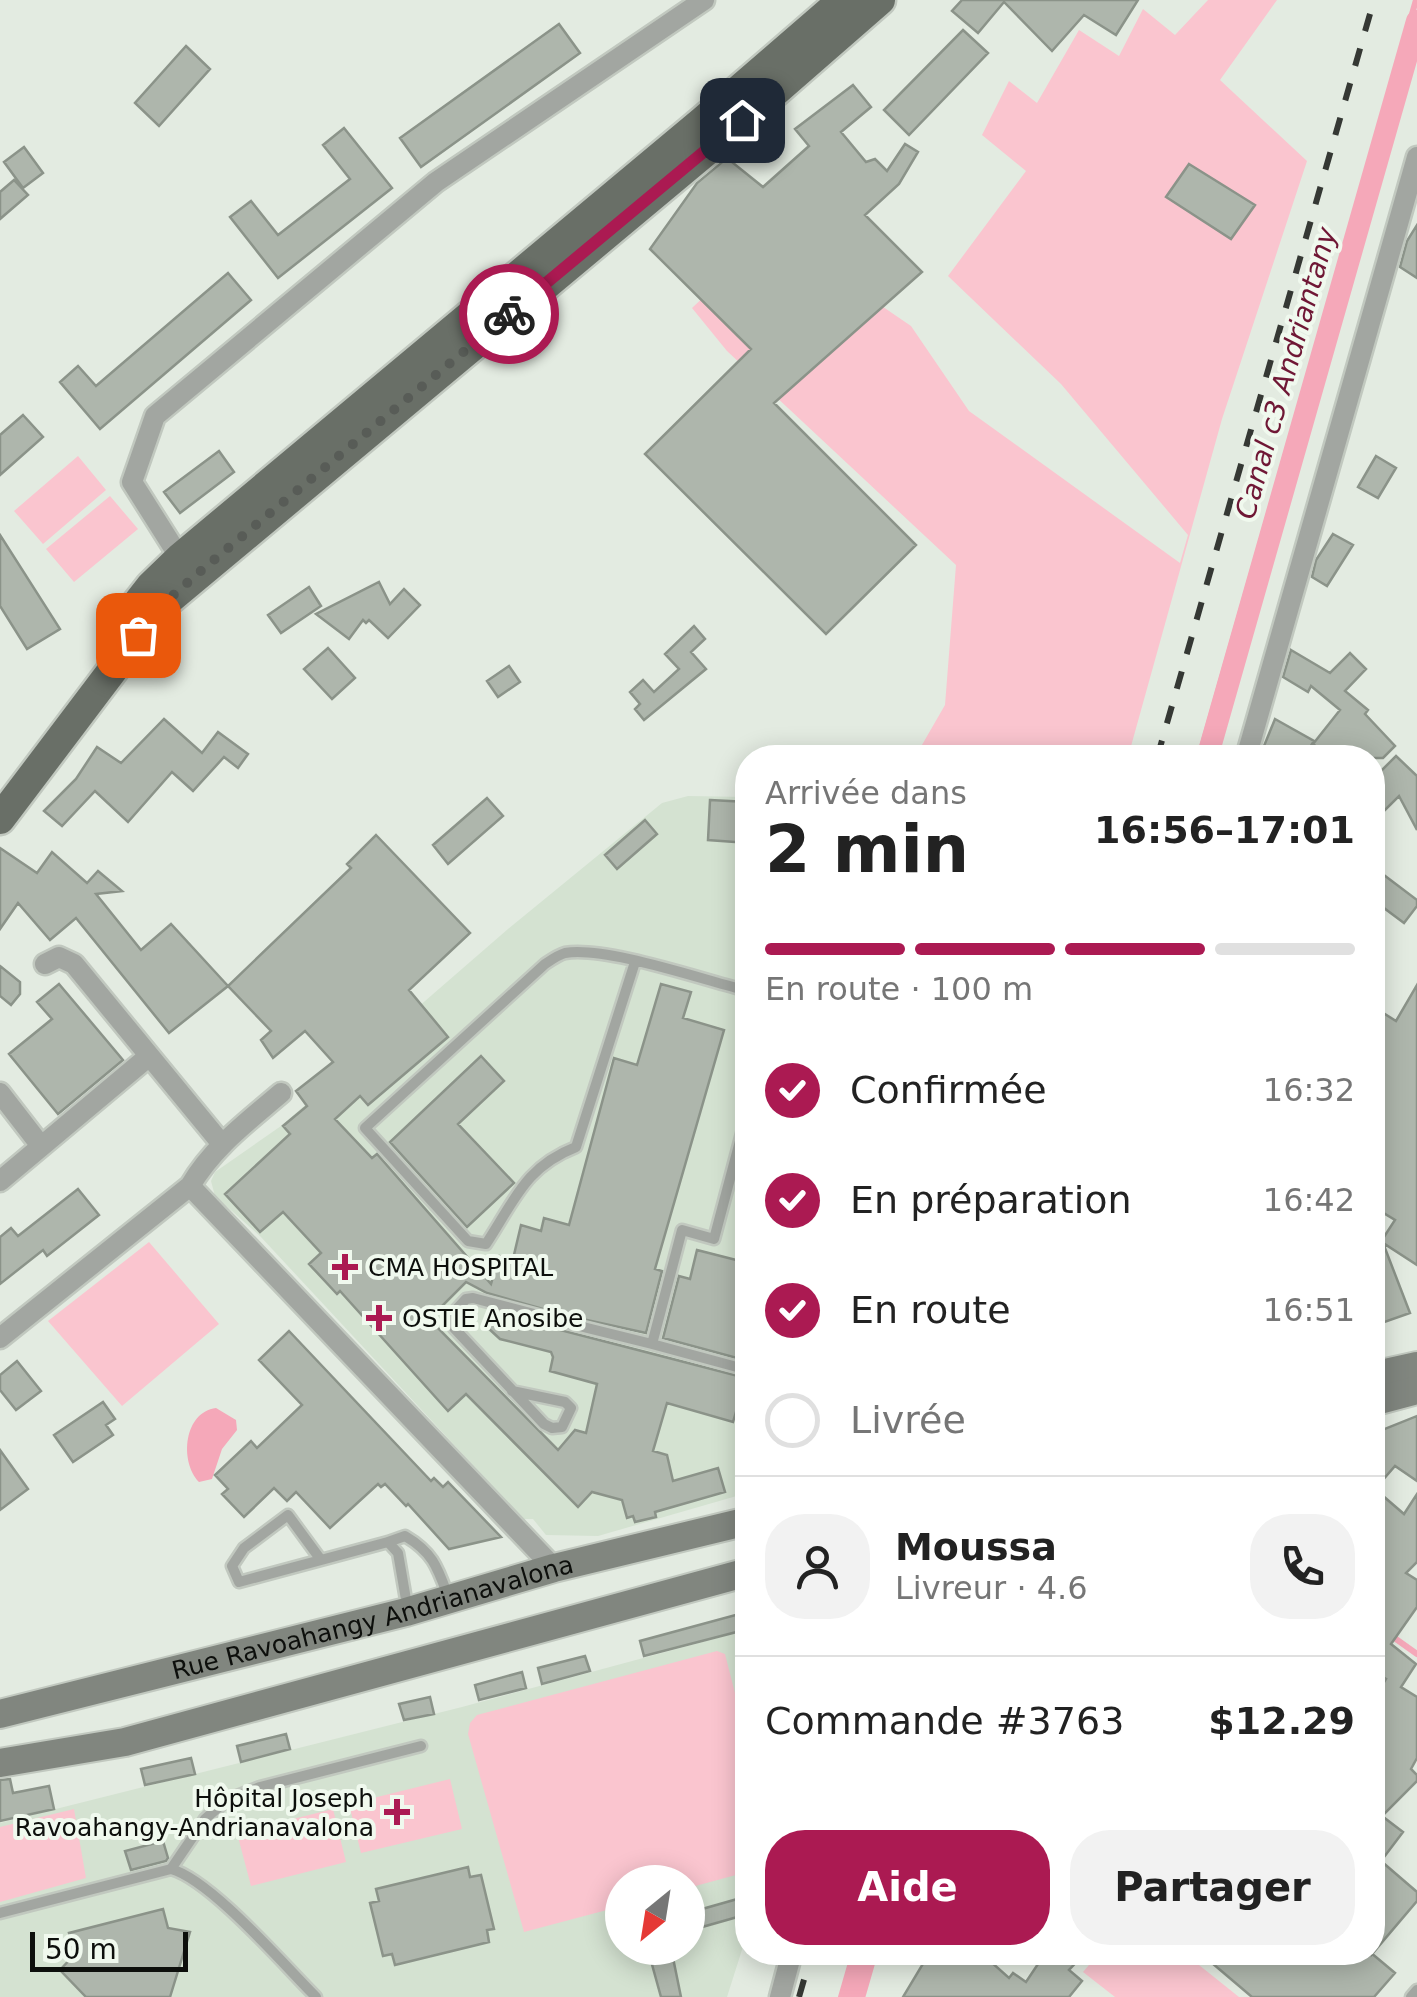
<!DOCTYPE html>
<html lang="fr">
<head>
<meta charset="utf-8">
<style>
  body { margin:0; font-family:"DejaVu Sans",sans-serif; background:#f2f2f2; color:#222; height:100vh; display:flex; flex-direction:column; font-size:38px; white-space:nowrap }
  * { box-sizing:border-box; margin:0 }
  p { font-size:32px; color:#767676 }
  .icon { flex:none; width:55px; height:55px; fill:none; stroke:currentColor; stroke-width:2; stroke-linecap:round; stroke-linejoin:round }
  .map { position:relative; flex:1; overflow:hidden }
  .panel { position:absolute; left:735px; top:745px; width:650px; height:1220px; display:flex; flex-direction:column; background:#fff; border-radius:40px; box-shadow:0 5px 25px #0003 }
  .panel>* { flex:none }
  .needle { width:65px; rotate:210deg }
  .fabs { position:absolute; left:605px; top:1865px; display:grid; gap:20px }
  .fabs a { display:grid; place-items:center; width:100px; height:100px; border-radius:50%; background:#fff; box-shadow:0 5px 25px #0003; font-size:50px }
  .scale { position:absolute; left:30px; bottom:25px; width:158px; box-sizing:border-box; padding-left:10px; border:5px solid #0d0f0c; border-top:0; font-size:28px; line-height:35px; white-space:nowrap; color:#0d0f0c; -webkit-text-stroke:8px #f0f9ee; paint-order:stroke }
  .pin { position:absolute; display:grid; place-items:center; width:85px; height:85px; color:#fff; margin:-42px; border-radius:20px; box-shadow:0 5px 15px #0006 }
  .courier { position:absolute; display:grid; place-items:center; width:100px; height:100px; margin:-50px; border:8px solid #ab1a52; border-radius:50%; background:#fff; color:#222; box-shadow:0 2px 12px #0007 }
  .summary em { font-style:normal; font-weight:600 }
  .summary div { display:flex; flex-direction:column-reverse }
  .summary { display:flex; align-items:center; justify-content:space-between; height:170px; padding:0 30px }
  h1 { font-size:65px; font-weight:600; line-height:75px }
  .bar { display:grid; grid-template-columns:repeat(4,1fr); gap:15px 10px; align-content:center; height:120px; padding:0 30px }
  .bar i { height:12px; border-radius:8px; background:#e0e0e0 }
  .bar .active { background:#ab1a52 }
  .bar p { grid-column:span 4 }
  .line { display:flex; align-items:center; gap:25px; padding:0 30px; border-top:2px solid #e0e0e0 }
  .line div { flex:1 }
  .round { display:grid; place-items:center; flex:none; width:105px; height:105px; border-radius:40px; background:#f2f2f2 }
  ol { padding:0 30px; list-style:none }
  li { display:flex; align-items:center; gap:30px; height:110px }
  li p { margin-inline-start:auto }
  li .icon { padding:10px; border-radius:50%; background:#ab1a52; color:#fff; stroke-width:4 }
  li:last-child { color:#767676 }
  li i { width:55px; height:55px; border:5px solid #e0e0e0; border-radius:50% }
  .button { display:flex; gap:20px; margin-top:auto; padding:20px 30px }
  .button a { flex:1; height:115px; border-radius:40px; background:#ab1a52; color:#fff; font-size:40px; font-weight:600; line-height:115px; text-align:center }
  .button a+a { background:#f2f2f2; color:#222 }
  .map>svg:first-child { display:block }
</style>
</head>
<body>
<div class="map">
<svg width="1417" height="1997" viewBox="0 0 1417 1997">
  <rect width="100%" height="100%" fill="#e3ebe1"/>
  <!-- built -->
  <path fill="#d4e2d1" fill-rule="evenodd" d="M688,796L747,797V1493L598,1536L546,1535L533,1519H523L260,1236L215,1196L211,1181L215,1172L281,1126L508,929L662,803Z
    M747,1630V1934L727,1997H0V1823L462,1707ZM622,1882H688V1948H622Z"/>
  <!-- green -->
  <path fill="#fac5cf" d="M1208,0H1277L1220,80L1307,161L1222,419L1128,757H915L945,705L956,565L727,351L692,308L746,257L829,270L911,326L969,411L1180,563L1188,535L1061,384L948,276L1026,171L982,135L1009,81L1037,103L1079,30L1119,56L1143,9L1175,35Z
    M78,456L106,490L43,544L14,511Z
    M110,496L138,529L74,582L46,549Z
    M149,1242L219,1324L122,1406L48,1321Z
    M717,1651L725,1654L747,1740V1872L688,1888V1882H622V1906L524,1932L468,1734L470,1723L477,1715Z
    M450,1779L462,1829L361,1853L349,1804Z
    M74,1809L86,1878L0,1902V1827Z
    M333,1809L346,1862L251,1886L237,1833Z
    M1100,1952L1184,1953L1239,1997H1115L1083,1972Z"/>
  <!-- water -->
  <path fill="#f5a8b9" d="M216,1408L236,1420L237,1430L222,1449L212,1479L199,1482C179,1461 184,1412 216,1408Z"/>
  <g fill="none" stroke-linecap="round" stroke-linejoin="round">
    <!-- stream -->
    <path stroke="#f5a8b9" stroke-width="6" d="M1199,758L1416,0
      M1372,1622L1417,1654
      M841,1997L854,1952"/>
    <!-- canal -->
    <path stroke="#f5a8b9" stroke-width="22" d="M1207,758L1417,21
      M854,1997L867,1952"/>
  </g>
  <!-- building -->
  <path fill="#aeb6ac" stroke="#8b9389" stroke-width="2.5" d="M962,0H1138L1116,35L1084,15L1052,51L1004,2L978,33L952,11Z
    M559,24L580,53L421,167L400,138Z
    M963,30L988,53L909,135L884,110Z
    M186,46L210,69L159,126L135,103Z
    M853,85L871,107L841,132L866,162L875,159L887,171L905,144L918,152L899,184L865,215L922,272L774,403L916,545L826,634L645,454L751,349L650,249L697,183L727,158L763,187L809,146L795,129Z
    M344,128L392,188L278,278L230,217L251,201L278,235L350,179L323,145Z
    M24,147L43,173L23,188L4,162Z
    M1189,164L1255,205L1231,239L1166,197Z
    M14,180L28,195L0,219V192Z
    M1417,225V278L1400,267L1407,241Z
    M228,273L251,300L100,429L60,382L78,366L96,386Z
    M23,415L43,437L0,475V435Z
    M219,451L234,472L180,513L164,492Z
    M1376,456L1396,468L1378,498L1358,487Z
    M1333,534L1353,545L1327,586L1312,577L1316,560Z
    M0,535L60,629L27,649L0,606Z
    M379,582L390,604L404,589L420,605L388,638L369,620L366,623L363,620L349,639L316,614Z
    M309,587L321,606L281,633L268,615Z
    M694,626L705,639L691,652L706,669L644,720L635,709L640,704L630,692L643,680L654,692L679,669L665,654Z
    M328,648L355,678L332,699L304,669Z
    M1291,650L1330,673L1350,653L1366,669L1345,691L1368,710L1365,714L1395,746L1383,758H1330L1313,744L1340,710L1311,686L1308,692L1283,677Z
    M509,666L520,682L498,697L487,681Z
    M164,719L202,753L218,732L248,754L238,768L224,757L193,791L172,772L128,822L95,791L62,826L44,811L76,779L97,747L121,763Z
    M1275,719L1314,741L1303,758H1284L1264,746Z
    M1396,756L1417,776V830L1399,796L1381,814L1372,805V780Z
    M487,798L503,816L448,864L433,845Z
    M710,800L748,802V843L708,840Z
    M645,820L657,834L617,869L605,855Z
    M376,835L470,933L409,990L448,1037L368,1105L360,1096L335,1119L372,1158L377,1154L491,1284L499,1256L513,1259L521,1225L541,1231L544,1218L569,1225L614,1058L637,1065L661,984L691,992L683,1018L724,1030L655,1269L662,1271L646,1333L564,1315L487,1293L466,1282L429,1319L558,1450L575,1430L586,1433L597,1384L550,1371L553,1357L551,1352L500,1339L487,1327L491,1312L746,1378L733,1422L667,1403L653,1451L667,1455L673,1481L718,1468L725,1492L655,1512L656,1517L635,1522L633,1516L627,1518L622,1500L592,1492L578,1507L466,1394L448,1411L340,1291L337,1294L309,1264L321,1253L283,1212L260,1232L225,1194L290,1134L283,1126L307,1106L296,1091L333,1062L305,1031L273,1058L261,1040L271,1031L228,986L351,868L347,864Z
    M0,848L37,873L52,852L87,883L98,871L122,891L96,894L141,950L171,924L228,986L169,1033L76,918L50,940L18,903L0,929Z
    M1372,866L1417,900V906L1404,923L1372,899Z
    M0,966L20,982V994L11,1005L0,996Z
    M59,984L123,1060L58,1114L9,1054L52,1019L37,1002Z
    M1417,985V1265L1383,1243L1410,1313L1376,1325L1372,1315V1220L1382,1240L1395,1220L1377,1209L1379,1206L1372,1201V1006L1396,1021Z
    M481,1056L504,1081L458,1124L514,1183L467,1227L390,1142Z
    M78,1189L99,1215L47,1256L43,1250L0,1284V1237L11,1228L18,1236Z
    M697,1250L748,1263V1361L663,1338L679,1276L690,1279Z
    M289,1331L431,1481L434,1478L443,1487L448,1482L501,1537L449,1549L408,1504L406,1506L385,1484L381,1487L378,1484L330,1528L296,1492L287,1501L274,1488L244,1517L222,1494L228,1489L215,1475L251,1441L257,1448L302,1405L259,1360Z
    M17,1361L41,1391L16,1410L0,1390V1375Z
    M103,1402L115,1419L106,1425L113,1435L73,1462L54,1435Z
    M1417,1416V1481L1395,1466L1375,1489L1404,1514L1417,1494V1562L1406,1573L1417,1580V1607L1391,1644L1416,1664L1401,1687L1417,1697V1758L1411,1769L1417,1775V1781L1382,1816L1403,1832L1381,1861L1417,1892V1901L1372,1954V1702L1386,1679L1372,1670V1631L1380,1623L1372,1618V1434Z
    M0,1450L28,1489L0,1510Z
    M743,1613L748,1629L644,1656L640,1641Z
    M585,1656L590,1671L542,1684L538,1668Z
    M522,1672L526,1688L479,1700L475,1685Z
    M430,1697L434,1714L404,1720L399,1704Z
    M286,1734L290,1749L241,1762L237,1746Z
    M191,1758L195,1774L145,1785L141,1769Z
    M10,1779L13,1793L49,1786L54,1809L0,1821V1780Z
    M163,1841L168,1858L166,1861L131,1870L125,1851Z
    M468,1867L470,1877L481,1875L494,1929L487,1930L489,1942L395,1965L392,1954L383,1956L370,1903L379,1901L376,1889Z
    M748,1896V1914L688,1931V1913Z
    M163,1909L168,1928L190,1932L170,1997H86L60,1970L75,1954L69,1933Z
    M658,1948H671L681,1997H661L648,1950Z
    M930,1952H980L1009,1978L1013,1973L1026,1982L1046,1952H1086L1069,1970L1082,1981L1069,1997H903Z
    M1199,1952H1370L1395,1973L1374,1997H1252Z"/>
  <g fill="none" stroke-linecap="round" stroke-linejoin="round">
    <defs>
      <path id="service" d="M635,962L576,1147C525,1167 515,1200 486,1244L468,1241L365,1128L545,964C551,960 558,955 565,953C606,946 703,980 748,991
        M748,1111L714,1239L682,1230L652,1344L748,1370
        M567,1323L652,1344
        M512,1391L565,1402L571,1408L562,1427L552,1428L544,1424L454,1328V1312L466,1299L473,1298L557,1320
        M388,1542L398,1553L408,1611
        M321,1560L288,1515L244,1548L232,1566L239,1582L388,1542L405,1536C434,1553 438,1569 449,1599
        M171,1869L205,1819L227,1800L260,1787L421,1746
        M0,1913L171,1869C211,1880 283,1964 316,1997
        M1411,1997L1417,1990"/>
      <path id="minor" d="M180,558L132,482L155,416L436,182L704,0
        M1246,758L1417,157
        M45,964L59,957L74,964L221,1143
        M0,1093L41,1146
        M0,1181L148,1057
        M190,1186L554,1568
        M0,1338L190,1186C213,1147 247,1122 281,1093
        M780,1997L792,1952"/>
      <g id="secondary">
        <path d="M1372,1376L1417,1366"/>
        <path d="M1372,1402L1417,1390"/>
        <path id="s1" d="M0,1714L406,1612L554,1568L748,1521"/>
        <path d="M0,1763L125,1742L748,1572"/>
      </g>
      <path id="primary" d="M126,618L151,586L180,558L703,121L843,0
        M0,819L161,606L717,142L880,0"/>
    </defs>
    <!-- service casing -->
    <use href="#service" stroke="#c1c8bf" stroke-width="15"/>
    <!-- minor casing -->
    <use href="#minor" stroke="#c1c8bf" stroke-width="25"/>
    <!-- secondary casing -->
    <use href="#secondary" stroke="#c1c8bf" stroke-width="32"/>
    <!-- primary casing -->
    <use href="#primary" stroke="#c1c8bf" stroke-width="35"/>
    <!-- service -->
    <use href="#service" stroke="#a2a6a1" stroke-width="10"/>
    <!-- minor -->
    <use href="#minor" stroke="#a2a6a1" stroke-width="20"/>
    <!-- secondary -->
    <use href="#secondary" stroke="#81867f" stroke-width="28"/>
    <!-- primary -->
    <use href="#primary" stroke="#696f67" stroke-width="30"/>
    <!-- rail -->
    <path stroke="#353834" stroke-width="6" stroke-dasharray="18 18" stroke-linecap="butt" d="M1157,758L1374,0
      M799,1997L812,1952"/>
  </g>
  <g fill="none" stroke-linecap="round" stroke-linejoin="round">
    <!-- done -->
    <path stroke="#585c57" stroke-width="10" stroke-dasharray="0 18" d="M138,635L161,606L203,569L509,314"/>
    <!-- route -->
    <path stroke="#ab1a52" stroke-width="12" d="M509,314L742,120"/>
  </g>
  <!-- markers -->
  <g fill="#ab1a52" stroke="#f0f9ee" stroke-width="4">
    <path d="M340 1252h10v10h10v10h-10v10h-10v-10h-10v-10h10z"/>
    <path d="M374 1303h10v10h10v10h-10v10h-10v-10h-10v-10h10z"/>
    <path d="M392 1797h10v10h10v10h-10v10h-10v-10h-10v-10h10z"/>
  </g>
  <g text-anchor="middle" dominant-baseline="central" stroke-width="8" stroke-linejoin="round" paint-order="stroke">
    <!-- poi labels -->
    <g font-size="25" fill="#0d0f0c" stroke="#f0f9ee" text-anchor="start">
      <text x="368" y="1267">CMA HOSPITAL</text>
      <text x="402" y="1318">OSTIE Anosibe</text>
      <text x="374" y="1798" text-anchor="end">Hôpital Joseph<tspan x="374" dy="29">Ravoahangy-Andrianavalona</tspan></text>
    </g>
    <!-- street labels -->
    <g font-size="25" fill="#0d0f0c" stroke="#f0f9ee">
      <text stroke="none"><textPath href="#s1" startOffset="385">Rue Ravoahangy Andrianavalona</textPath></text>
    </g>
    <!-- water labels -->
    <g font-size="28" font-style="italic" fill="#6f1735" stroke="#f0f9ee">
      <text transform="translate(1286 373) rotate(-74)">Canal c3 Andriantany</text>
    </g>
  </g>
</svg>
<div class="fabs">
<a><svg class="needle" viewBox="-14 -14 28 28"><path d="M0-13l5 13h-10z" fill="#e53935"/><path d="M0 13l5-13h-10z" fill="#767676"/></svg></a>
</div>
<div class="scale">50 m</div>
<div class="pin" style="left:138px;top:635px;background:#ea580c"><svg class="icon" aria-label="bag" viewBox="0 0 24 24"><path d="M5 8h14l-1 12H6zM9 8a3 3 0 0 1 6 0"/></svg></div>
<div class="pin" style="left:742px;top:120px;background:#1f2937"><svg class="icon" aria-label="home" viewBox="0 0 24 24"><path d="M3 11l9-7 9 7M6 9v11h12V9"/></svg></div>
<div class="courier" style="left:509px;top:314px"><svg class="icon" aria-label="bike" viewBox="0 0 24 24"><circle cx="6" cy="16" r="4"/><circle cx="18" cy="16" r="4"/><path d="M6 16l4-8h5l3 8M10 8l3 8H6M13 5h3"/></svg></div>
<section class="panel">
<div class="summary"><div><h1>2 min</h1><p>Arrivée dans</p></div><em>16:56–17:01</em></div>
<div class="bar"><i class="active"></i><i class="active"></i><i class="active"></i><i></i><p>En route · 100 m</p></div>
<ol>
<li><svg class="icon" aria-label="check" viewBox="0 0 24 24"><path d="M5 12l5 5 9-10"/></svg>Confirmée<p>16:32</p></li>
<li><svg class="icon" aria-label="check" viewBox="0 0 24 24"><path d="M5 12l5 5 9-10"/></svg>En préparation<p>16:42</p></li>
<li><svg class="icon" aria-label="check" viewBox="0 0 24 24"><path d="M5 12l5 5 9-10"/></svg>En route<p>16:51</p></li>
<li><i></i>Livrée</li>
</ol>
<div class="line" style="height:180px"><a class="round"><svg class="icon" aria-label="person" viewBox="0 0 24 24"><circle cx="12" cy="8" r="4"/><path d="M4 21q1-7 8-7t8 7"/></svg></a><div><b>Moussa</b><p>Livreur · 4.6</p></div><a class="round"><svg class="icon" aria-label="phone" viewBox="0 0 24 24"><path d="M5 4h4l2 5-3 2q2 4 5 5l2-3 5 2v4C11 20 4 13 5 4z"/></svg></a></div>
<div class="line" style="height:130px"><div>Commande #3763</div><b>$12.29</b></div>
<div class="button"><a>Aide</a><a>Partager</a></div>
</section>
</div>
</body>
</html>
